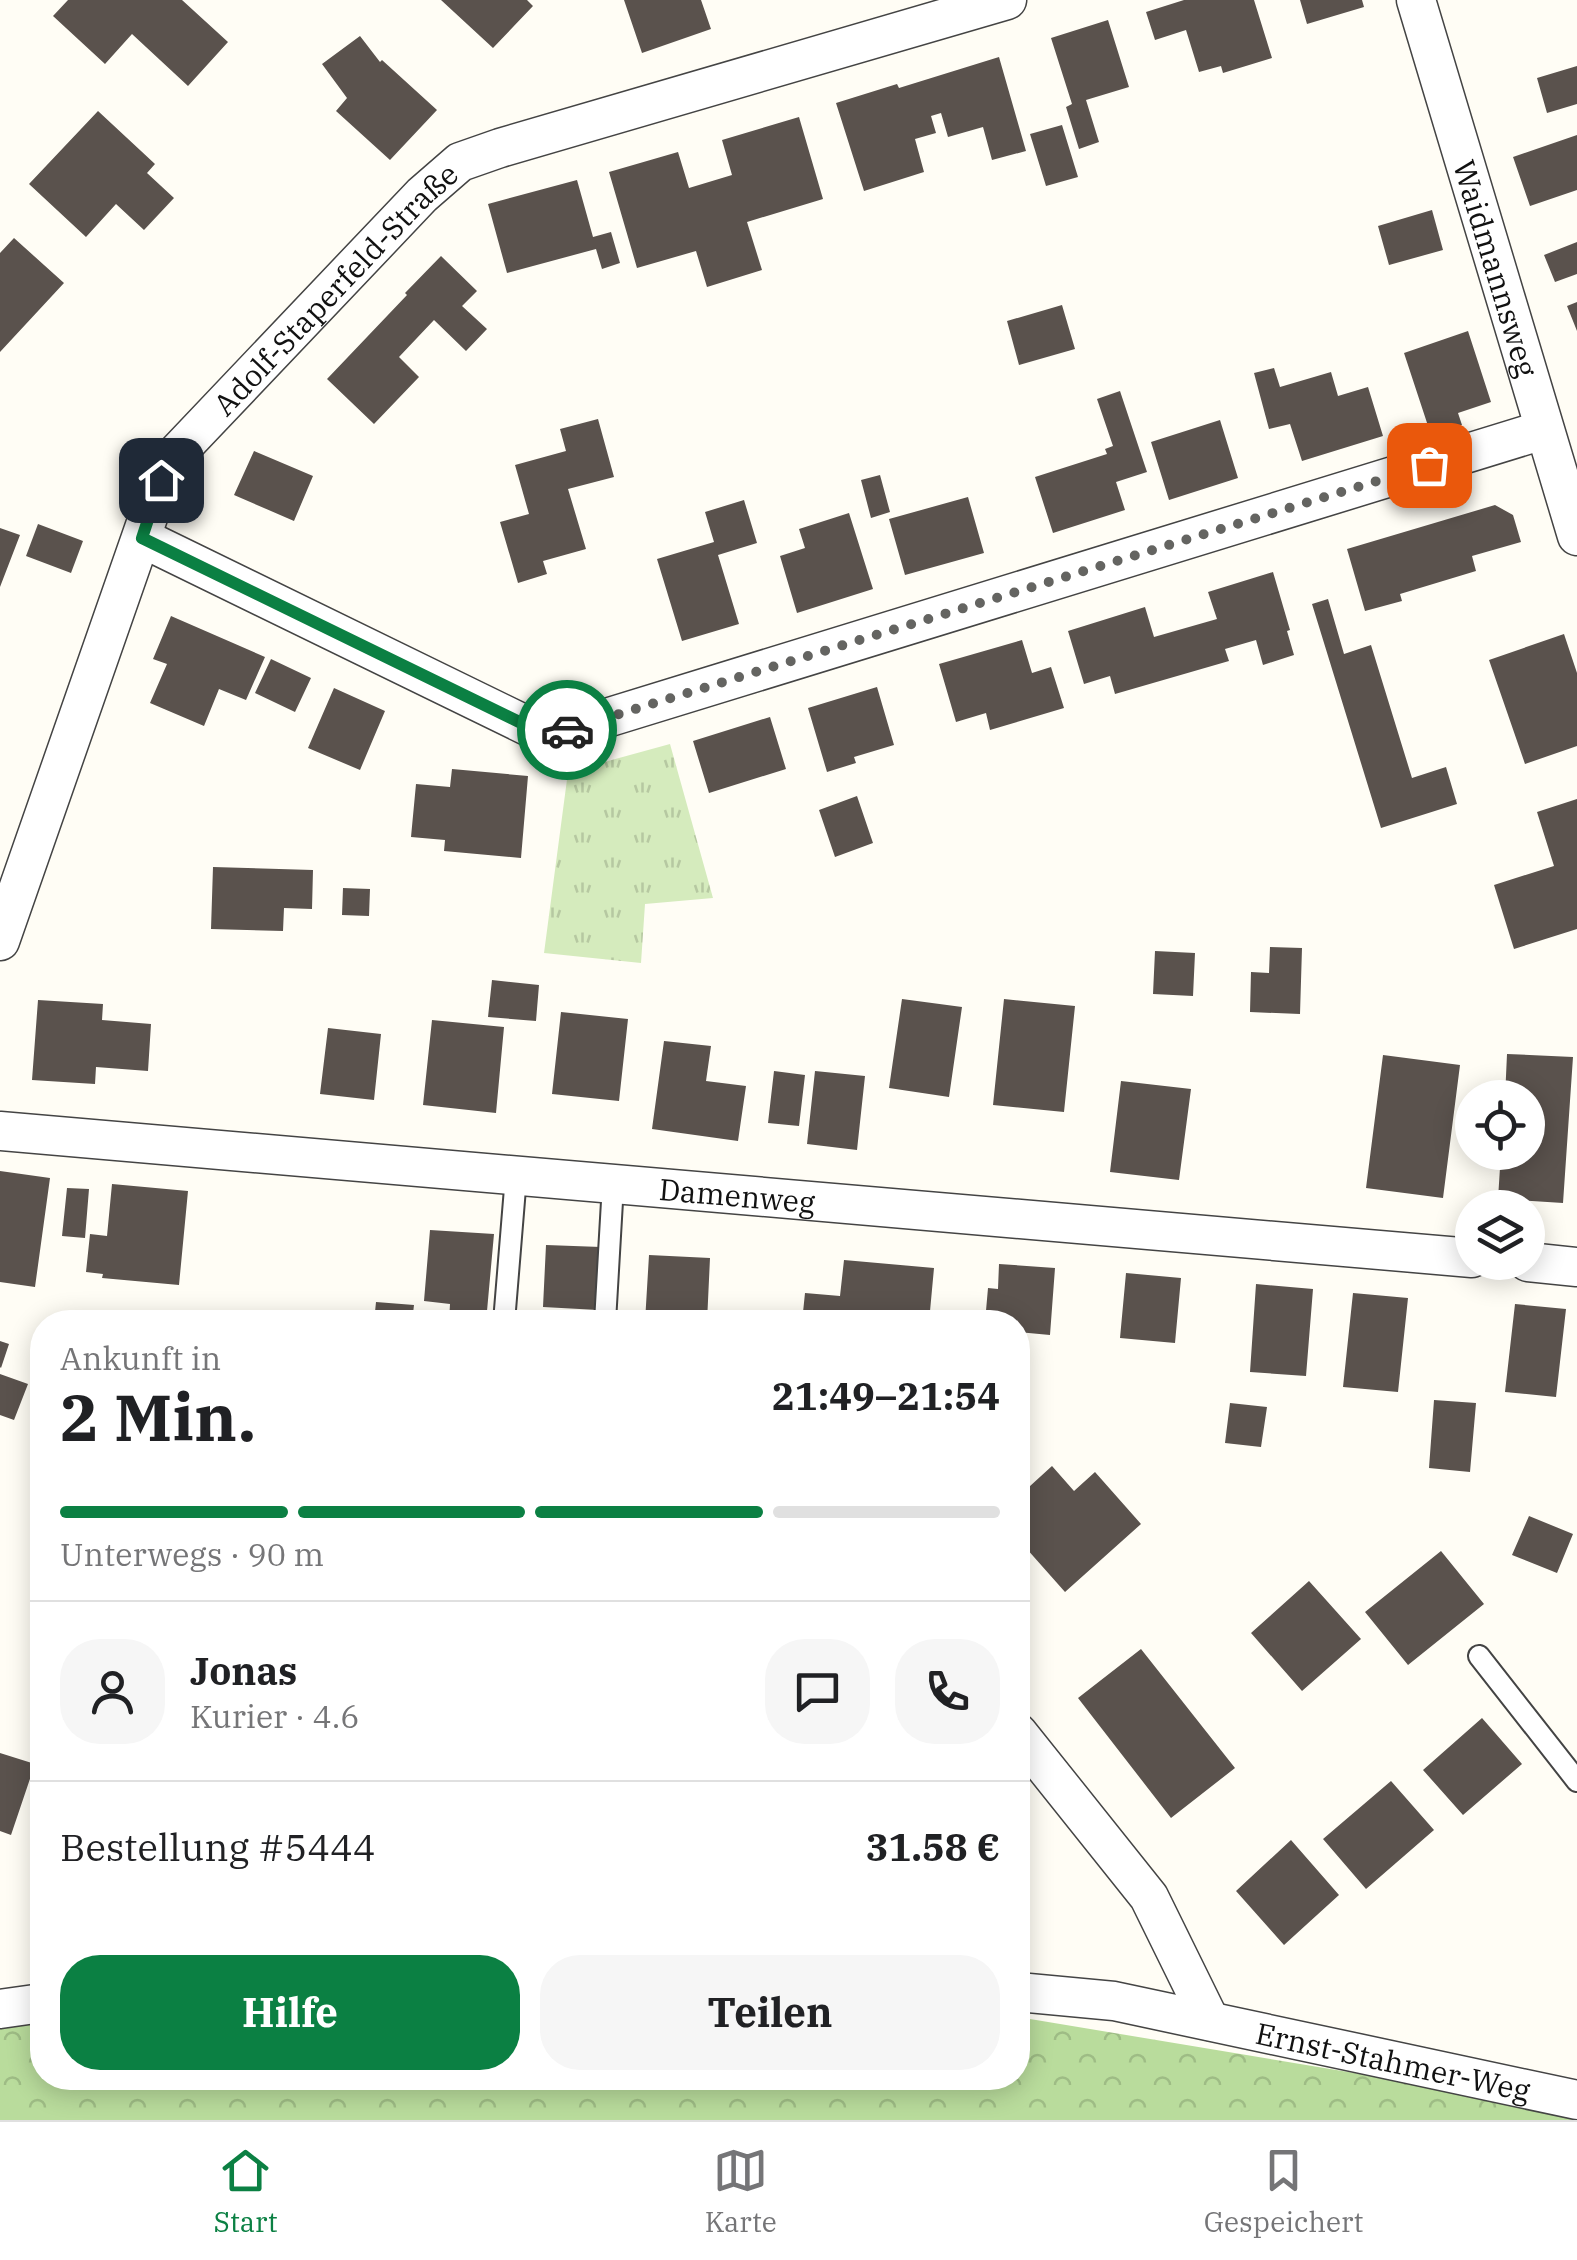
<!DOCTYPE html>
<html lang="de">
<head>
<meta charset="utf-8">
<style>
  body { margin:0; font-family:"IBM Plex Serif",serif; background:#f6f6f6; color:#202124; height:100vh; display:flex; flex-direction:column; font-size:38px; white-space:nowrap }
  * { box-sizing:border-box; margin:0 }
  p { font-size:32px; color:#757577 }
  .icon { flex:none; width:55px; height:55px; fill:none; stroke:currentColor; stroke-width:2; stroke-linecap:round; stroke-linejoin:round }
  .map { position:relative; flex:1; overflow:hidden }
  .details { position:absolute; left:30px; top:1310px; width:1000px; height:780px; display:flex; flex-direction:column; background:#fff; border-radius:40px; box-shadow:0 5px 25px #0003 }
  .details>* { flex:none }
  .tools { position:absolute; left:1455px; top:1080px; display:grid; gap:20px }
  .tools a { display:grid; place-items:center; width:90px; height:90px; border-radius:50%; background:#fff; box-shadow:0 5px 25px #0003; font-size:50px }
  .pin { position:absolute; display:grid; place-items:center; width:85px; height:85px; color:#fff; margin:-42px; border-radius:20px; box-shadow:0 5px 15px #0006 }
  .courier { position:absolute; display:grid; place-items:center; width:100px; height:100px; margin:-50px; border:8px solid #0b8043; border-radius:50%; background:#fff; color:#222; box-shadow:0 2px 12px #0007 }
  .summary em { font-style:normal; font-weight:700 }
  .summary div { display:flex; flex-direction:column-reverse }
  .summary { display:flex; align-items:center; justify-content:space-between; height:170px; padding:0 30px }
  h1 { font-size:65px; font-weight:700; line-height:75px }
  .bar { display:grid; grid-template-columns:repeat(4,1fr); gap:15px 10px; align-content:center; height:120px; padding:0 30px }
  .bar i { height:12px; border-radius:8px; background:#e0e0e0 }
  .bar .active { background:#0b8043 }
  .bar p { grid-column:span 4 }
  .line { display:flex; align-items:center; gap:25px; padding:0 30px; border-top:2px solid #e0e0e0 }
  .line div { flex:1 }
  .round { display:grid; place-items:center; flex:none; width:105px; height:105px; border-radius:40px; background:#f6f6f6 }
  .cta { display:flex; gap:20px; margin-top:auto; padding:20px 30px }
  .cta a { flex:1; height:115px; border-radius:40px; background:#0b8043; color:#fff; font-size:40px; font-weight:700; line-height:115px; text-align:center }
  .cta a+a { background:#f6f6f6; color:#202124 }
  .tab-bar { display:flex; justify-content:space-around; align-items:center; height:140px; border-top:2px solid #e0e0e0; background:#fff; font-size:28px; color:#757577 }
  .tab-bar a { display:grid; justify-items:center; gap:5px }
  .tab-bar .active { color:#0b8043 }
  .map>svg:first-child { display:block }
</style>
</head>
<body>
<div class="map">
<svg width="1577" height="2120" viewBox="0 0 1577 2120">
  <defs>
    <pattern id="forest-crowns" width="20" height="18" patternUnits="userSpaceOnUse" patternTransform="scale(2.5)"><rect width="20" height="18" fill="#b9dc9c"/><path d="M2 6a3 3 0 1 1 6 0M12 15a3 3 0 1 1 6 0" fill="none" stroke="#9ebc85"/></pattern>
    <pattern id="park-tufts" width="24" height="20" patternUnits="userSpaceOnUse" patternTransform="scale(2.5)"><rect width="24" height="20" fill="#d5ebbd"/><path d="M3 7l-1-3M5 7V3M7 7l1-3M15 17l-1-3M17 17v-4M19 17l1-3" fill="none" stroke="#b6c8a1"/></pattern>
  </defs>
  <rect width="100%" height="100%" fill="#fffdf5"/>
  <!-- forest -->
  <path fill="url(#forest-crowns)" d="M42,2014V2078H1018V2017L1577,2110V2120H0V2022Z"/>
  <!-- park -->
  <path fill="url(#park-tufts)" d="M670,744L713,898L645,904L641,963L544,953L568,772Z"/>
  <!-- building -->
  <path fill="#5a524d" d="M68,0H182L228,42L188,86L132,34L105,64L53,16Z
    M441,0H527L533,6L493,48Z
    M624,0H701L711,29L642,53Z
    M1184,0H1254L1272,58L1223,73L1221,66L1199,72L1186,30L1155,40L1146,12Z
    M1300,0H1362L1364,7L1307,24Z
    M1108,20L1129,87L1086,100L1099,142L1079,149L1066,107L1072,104L1051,38Z
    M360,36L380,62L382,60L437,110L390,160L336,111L347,98L322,64Z
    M999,57L1026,151L992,160L983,127L948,137L941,113L931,116L936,133L915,139L924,172L864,191L836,103L897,84L899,88Z
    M1577,66V104L1547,113L1537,78Z
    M98,111L155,164L147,173L174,198L144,230L116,204L86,237L29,184Z
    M799,117L823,199L747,222L762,270L707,287L696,251L637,268L609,172L678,152L689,188L732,175L722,140Z
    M1062,125L1078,177L1046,186L1030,134Z
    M1577,135V190L1530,206L1513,157Z
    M577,180L593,237L611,232L620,263L602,269L596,249L507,273L488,204Z
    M1432,210L1443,250L1389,265L1378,226Z
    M14,238L64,283L0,352V253Z
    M1577,242V274L1555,282L1544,255Z
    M441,256L477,291L462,306L487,329L466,351L434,320L399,357L419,377L374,424L327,379L407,295L405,293Z
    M1577,302V331L1567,306Z
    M1062,305L1075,349L1019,365L1007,321Z
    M1468,331L1491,402L1458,413L1462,425L1431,435L1404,353Z
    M1274,368L1280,387L1331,372L1338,396L1368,387L1383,436L1302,461L1290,424L1269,429L1254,373Z
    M1120,391L1147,472L1116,482L1125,510L1053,533L1035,477L1107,454L1105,449L1113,446L1097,399Z
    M598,419L614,477L568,489L586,549L543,561L547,574L518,583L500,522L529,514L515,465L566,451L560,429Z
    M1220,420L1238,478L1169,500L1151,442Z
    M254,451L313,476L294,521L234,495Z
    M880,475L890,512L871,518L861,480Z
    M968,497L984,553L905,575L889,519Z
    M744,500L757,543L718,555L739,624L682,641L657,559L714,542L705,512Z
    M1495,505L1513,515L1521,542L1472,556L1476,571L1400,594L1402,601L1365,611L1347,549Z
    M849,513L873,589L797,613L780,556L805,548L799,529Z
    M38,524L83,541L71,573L26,556Z
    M0,528L20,535L0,587Z
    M1273,572L1290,630L1287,631L1294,655L1263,665L1256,640L1225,649L1229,661L1115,694L1110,676L1084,684L1068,631L1145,607L1154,637L1217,619L1208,592Z
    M1328,599L1344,654L1371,645L1412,778L1446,767L1457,804L1381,828L1312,604Z
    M171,616L265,657L246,700L219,689L204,726L150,703L167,664L153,659Z
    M1564,634L1577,673V746L1525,764L1489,660Z
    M1022,640L1032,673L1051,667L1064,708L990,730L986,713L956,722L939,664Z
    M271,659L311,678L295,712L255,693Z
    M877,687L894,745L854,757L856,763L827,772L808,708Z
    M334,688L385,711L360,770L308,748Z
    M770,717L786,769L709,793L693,741Z
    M452,769L528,776L521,858L444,851L445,840L411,837L416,784L450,787Z
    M857,796L873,843L835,857L819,810Z
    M1577,799V929L1514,949L1494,885L1554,866L1537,812Z
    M213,867L313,870L312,909L284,908L283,931L211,929Z
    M343,888L370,889L369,916L342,915Z
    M1270,947L1302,948L1300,1014L1250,1012L1251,972L1269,973Z
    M1155,951L1195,953L1193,996L1153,994Z
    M492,980L539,985L536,1021L488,1017Z
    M902,999L962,1007L949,1097L889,1088Z
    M1004,999L1075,1006L1064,1112L993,1105Z
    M38,1000L103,1004L102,1020L151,1024L148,1071L96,1067L95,1084L32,1080Z
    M561,1012L628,1019L619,1101L552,1094Z
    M432,1020L504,1027L496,1113L423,1105Z
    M328,1028L381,1034L374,1100L320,1094Z
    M664,1041L711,1046L706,1081L746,1086L738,1141L652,1129Z
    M1507,1054L1573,1057L1563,1203L1498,1199L1501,1152H1528V1098H1505Z
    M1383,1055L1460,1065L1443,1198L1366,1188Z
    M774,1071L805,1075L799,1126L768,1123Z
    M815,1071L865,1076L857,1150L807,1144Z
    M1121,1081L1191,1089L1179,1180L1110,1172Z
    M0,1171L50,1178L35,1287L0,1282Z
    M112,1184L188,1191L179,1285L102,1278L103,1274L86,1272L90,1234L107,1236Z
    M67,1188L89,1189L85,1238L62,1236Z
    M430,1230L494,1234L486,1322H449L450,1304L424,1301Z
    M546,1245L601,1247L598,1310L543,1307Z
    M649,1255L710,1258L707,1322H645Z
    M844,1260L934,1268L929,1322H802L805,1293L840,1296Z
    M999,1264L1055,1268L1050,1335L1018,1332V1322H985L988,1288L998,1289Z
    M1126,1273L1181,1278L1175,1343L1120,1338Z
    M1256,1284L1313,1289L1306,1376L1250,1372Z
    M1353,1293L1408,1298L1398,1392L1343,1387Z
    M376,1302L414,1305L412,1322H374Z
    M1515,1304L1566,1309L1556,1397L1505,1392Z
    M0,1341L9,1344L1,1368L0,1367Z
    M0,1374L28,1384L14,1420L0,1415Z
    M1434,1400L1476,1403L1470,1472L1429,1468Z
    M1230,1403L1267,1407L1261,1447L1225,1443Z
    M1052,1466L1074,1491L1095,1472L1141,1524L1065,1592L1018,1539V1497Z
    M1529,1516L1573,1534L1557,1573L1512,1555Z
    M1441,1551L1484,1604L1408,1665L1365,1612Z
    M1309,1581L1361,1639L1302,1691L1251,1633Z
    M1141,1649L1235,1768L1171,1818L1078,1698Z
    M1482,1718L1522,1764L1463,1815L1423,1770Z
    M0,1753L35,1764L11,1835L0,1831Z
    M1391,1781L1434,1830L1366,1889L1323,1839Z
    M1291,1840L1339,1895L1284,1945L1236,1891Z"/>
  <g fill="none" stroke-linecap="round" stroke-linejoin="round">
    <defs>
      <path id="service" d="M504,1322L516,1176
        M605,1322L613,1184
        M1479,1656L1577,1781"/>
      <g id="minor">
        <path id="s1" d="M1416,0L1577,536"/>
        <path d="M142,538L548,736L1543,430"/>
        <path id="s2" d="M0,941L161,480L173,457L422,195L460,162L500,148L1007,0"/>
        <path id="s3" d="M0,1131L1472,1258"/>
        <path d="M1528,1262L1577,1267"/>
        <path d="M1018,1733L1149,1897L1210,2021"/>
        <path id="s4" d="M1018,1992L1114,2001L1577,2100"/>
        <path d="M0,2009L42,2003"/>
      </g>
    </defs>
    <!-- service casing -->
    <use href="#service" stroke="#444" stroke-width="24"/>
    <!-- minor casing -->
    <use href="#minor" stroke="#444" stroke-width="41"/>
    <!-- service -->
    <use href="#service" stroke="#fff" stroke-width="20"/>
    <!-- minor -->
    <use href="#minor" stroke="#fff" stroke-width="38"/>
  </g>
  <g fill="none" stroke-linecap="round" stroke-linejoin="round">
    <!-- done -->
    <path stroke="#646461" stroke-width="10" stroke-dasharray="0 18" d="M567,730L1429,465"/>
    <!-- route -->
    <path stroke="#0b8043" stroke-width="12" d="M161,480L142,538L548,736L567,730"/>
  </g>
  <g text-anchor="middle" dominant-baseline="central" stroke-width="10" stroke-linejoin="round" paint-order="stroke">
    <!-- street labels -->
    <g font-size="30" fill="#111" stroke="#fff">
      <text stroke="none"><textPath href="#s1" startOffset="280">Waidmannsweg</textPath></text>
      <text stroke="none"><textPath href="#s2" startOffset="748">Adolf-Staperfeld-Straße</textPath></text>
      <text stroke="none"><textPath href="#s3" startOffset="740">Damenweg</textPath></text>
      <text stroke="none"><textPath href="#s4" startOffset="382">Ernst-Stahmer-Weg</textPath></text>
    </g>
  </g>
</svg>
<div class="tools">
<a><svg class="icon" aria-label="locate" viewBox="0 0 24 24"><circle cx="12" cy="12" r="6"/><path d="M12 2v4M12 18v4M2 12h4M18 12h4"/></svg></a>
<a><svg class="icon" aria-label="layers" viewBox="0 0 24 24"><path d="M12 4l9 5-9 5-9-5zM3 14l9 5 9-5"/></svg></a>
</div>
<div class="pin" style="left:1429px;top:465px;background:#ea580c"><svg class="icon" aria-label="bag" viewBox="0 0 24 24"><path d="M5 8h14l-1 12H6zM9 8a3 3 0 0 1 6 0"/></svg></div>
<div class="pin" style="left:161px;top:480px;background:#1f2937"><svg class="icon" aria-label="home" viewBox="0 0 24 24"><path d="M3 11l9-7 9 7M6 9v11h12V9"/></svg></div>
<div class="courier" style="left:567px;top:730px"><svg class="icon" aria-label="car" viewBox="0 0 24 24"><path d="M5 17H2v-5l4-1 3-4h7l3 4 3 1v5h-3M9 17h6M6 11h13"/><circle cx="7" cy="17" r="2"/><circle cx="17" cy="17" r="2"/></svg></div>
<section class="details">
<div class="summary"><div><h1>2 Min.</h1><p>Ankunft in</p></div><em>21:49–21:54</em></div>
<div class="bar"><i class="active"></i><i class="active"></i><i class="active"></i><i></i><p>Unterwegs · 90 m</p></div>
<div class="line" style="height:180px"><a class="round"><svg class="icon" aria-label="person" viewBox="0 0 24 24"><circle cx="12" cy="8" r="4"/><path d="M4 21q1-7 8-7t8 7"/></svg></a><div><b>Jonas</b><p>Kurier · 4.6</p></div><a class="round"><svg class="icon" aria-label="chat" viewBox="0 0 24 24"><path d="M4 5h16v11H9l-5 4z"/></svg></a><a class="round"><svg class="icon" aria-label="phone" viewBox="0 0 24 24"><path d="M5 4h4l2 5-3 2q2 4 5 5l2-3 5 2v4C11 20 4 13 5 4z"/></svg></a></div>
<div class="line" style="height:130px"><div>Bestellung #5444</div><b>31.58 €</b></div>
<div class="cta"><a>Hilfe</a><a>Teilen</a></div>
</section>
</div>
<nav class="tab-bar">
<a class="active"><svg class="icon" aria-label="home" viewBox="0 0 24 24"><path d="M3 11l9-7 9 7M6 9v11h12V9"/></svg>Start</a>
<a><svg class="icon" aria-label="map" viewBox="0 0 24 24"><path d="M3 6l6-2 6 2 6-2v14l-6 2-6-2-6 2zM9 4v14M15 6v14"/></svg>Karte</a>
<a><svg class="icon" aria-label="saved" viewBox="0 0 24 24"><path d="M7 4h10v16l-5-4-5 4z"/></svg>Gespeichert</a>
</nav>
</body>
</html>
